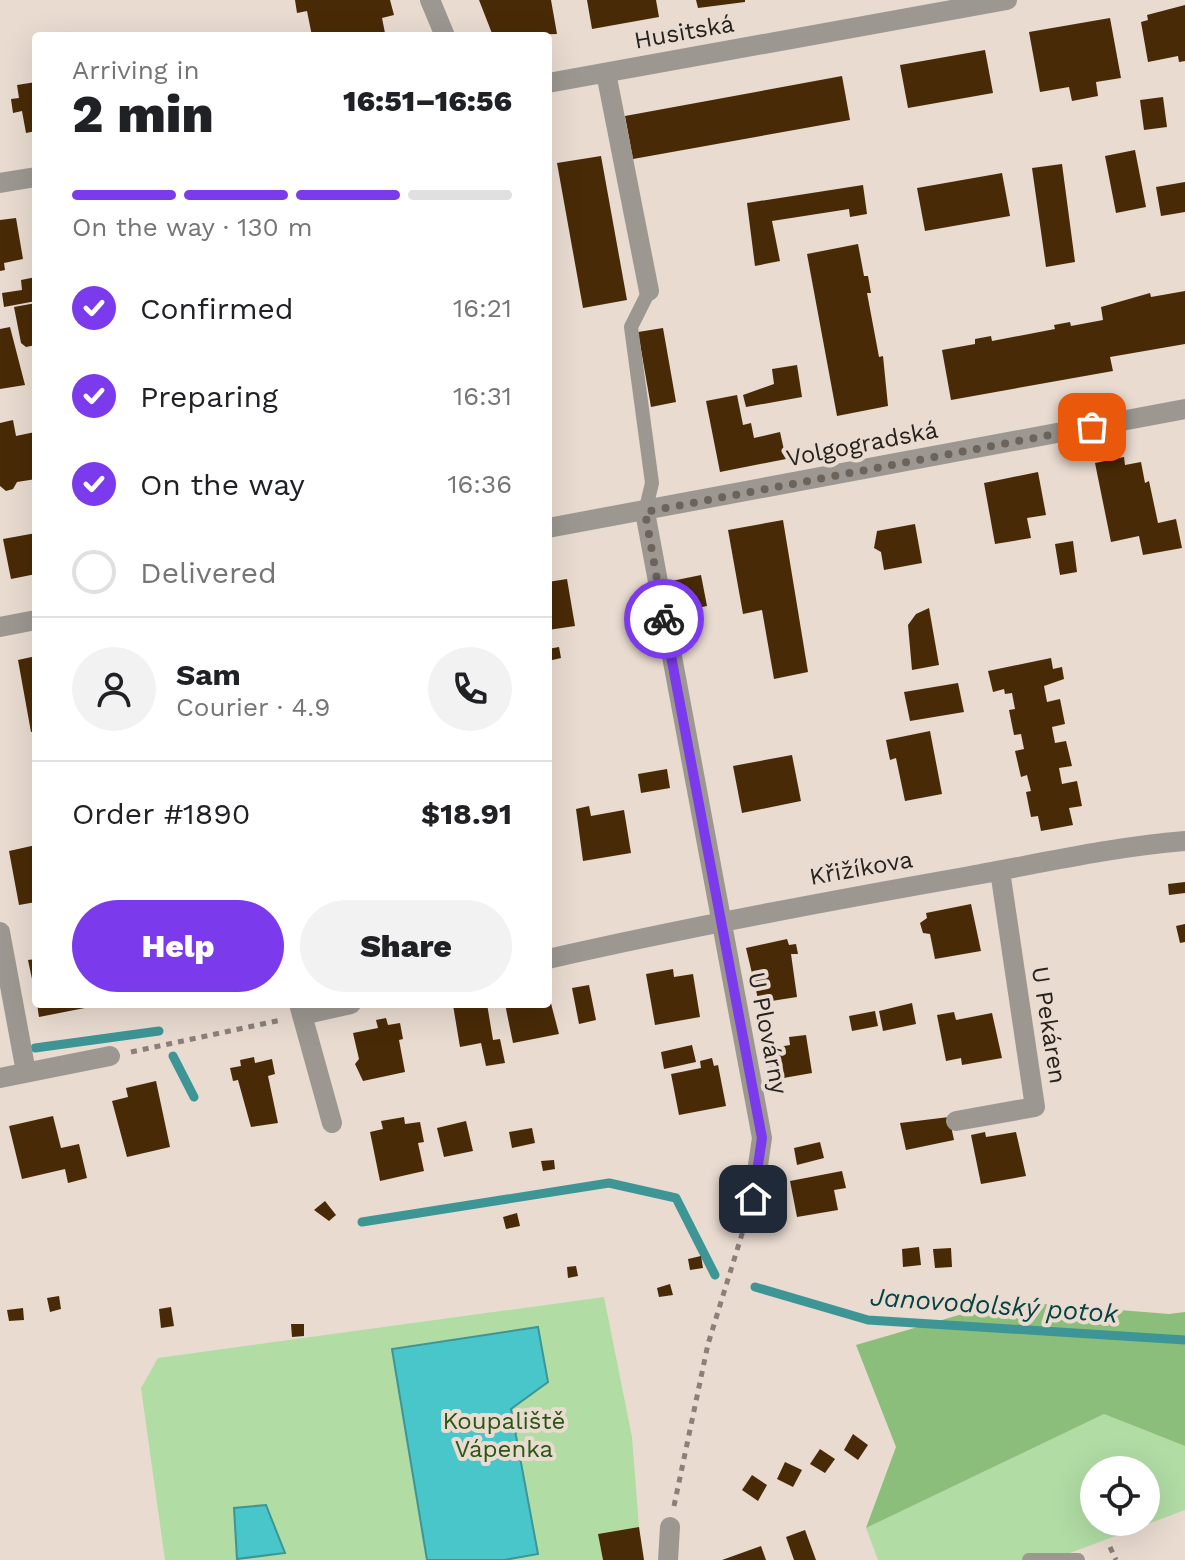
<!DOCTYPE html>
<html lang="en">
<head>
<meta charset="utf-8">
<style>
  body { margin:0; font-family:"Work Sans",sans-serif; background:#f2f2f2; color:#202124; height:100vh; display:flex; flex-direction:column; font-size:30px; white-space:nowrap }
  * { box-sizing:border-box; margin:0 }
  p { font-size:26px; color:#757577 }
  .icon { flex:none; width:44px; height:44px; fill:none; stroke:currentColor; stroke-width:2; stroke-linecap:round; stroke-linejoin:round }
  .map { position:relative; flex:1; overflow:hidden }
  .sheet { position:absolute; left:32px; top:32px; width:520px; height:976px; display:flex; flex-direction:column; background:#fff; border-radius:8px; box-shadow:0 8px 32px #0002 }
  .sheet>* { flex:none }
  .buttons { position:absolute; left:1080px; top:1456px; display:grid; gap:16px }
  .buttons a { display:grid; place-items:center; width:80px; height:80px; border-radius:50%; background:#fff; box-shadow:0 8px 32px #0002; font-size:40px }
  .pin { position:absolute; display:grid; place-items:center; width:68px; height:68px; color:#fff; margin:-34px; border-radius:16px; box-shadow:0 4px 12px #0006 }
  .courier { position:absolute; display:grid; place-items:center; width:80px; height:80px; margin:-40px; border:6px solid #7c3aed; border-radius:50%; background:#fff; color:#222; box-shadow:0 2px 10px #0007 }
  .summary em { font-style:normal; font-weight:800 }
  .summary div { display:flex; flex-direction:column-reverse }
  .summary { display:flex; align-items:center; justify-content:space-between; height:136px; padding:0 40px }
  h1 { font-size:52px; font-weight:800; line-height:60px }
  .bar { display:grid; grid-template-columns:repeat(4,1fr); gap:12px 8px; align-content:center; height:96px; padding:0 40px }
  .bar i { height:10px; border-radius:6px; background:#e0e0e0 }
  .bar .on { background:#7c3aed }
  .bar p { grid-column:span 4 }
  .line { display:flex; align-items:center; gap:20px; padding:0 40px; border-top:2px solid #e0e0e0 }
  .line div { flex:1 }
  .round { display:grid; place-items:center; flex:none; width:84px; height:84px; border-radius:42px; background:#f2f2f2 }
  ol { padding:0 40px; list-style:none }
  li { display:flex; align-items:center; gap:24px; height:88px }
  li p { margin-inline-start:auto }
  li .icon { padding:8px; border-radius:50%; background:#7c3aed; color:#fff; stroke-width:4 }
  li:last-child { color:#757577 }
  li i { width:44px; height:44px; border:4px solid #e0e0e0; border-radius:50% }
  .action { display:flex; gap:16px; margin-top:auto; padding:16px 40px }
  .action a { flex:1; height:92px; border-radius:48px; background:#7c3aed; color:#fff; font-size:32px; font-weight:800; line-height:92px; text-align:center }
  .action a+a { background:#f2f2f2; color:#202124 }
  .map>svg:first-child { display:block }
</style>
</head>
<body>
<div class="map">
<svg width="1185" height="1560" viewBox="0 0 1185 1560">
  <rect width="100%" height="100%" fill="#e9dbd0"/>
  <!-- green -->
  <path fill="#b1dca4" fill-rule="evenodd" d="M604,1297L632,1437L639,1527L598,1534L603,1560H165L141,1388L158,1358Z
    M1104,1414L1185,1446V1510L1051,1560H878L866,1528ZM1094,1470H1146V1522H1094Z"/>
  <!-- forest -->
  <path fill="#8abe7a" d="M1007,1301L1169,1314L1185,1312V1446L1104,1414L866,1528L896,1447L856,1345Z"/>
  <!-- water -->
  <path fill="#48c6c9" stroke="#3e9596" stroke-width="2" d="M538,1327L548,1382L511,1409L538,1554L504,1560H427L392,1349Z
    M266,1505L285,1553L237,1559L234,1508Z"/>
  <g fill="none" stroke-linecap="round" stroke-linejoin="round">
    <!-- stream -->
    <path stroke="#3e9596" stroke-width="9" d="M35,1048L159,1031
      M173,1056L194,1097
      M362,1222L609,1183L676,1198L715,1275
      M755,1287L868,1320L1185,1340"/>
  </g>
  <!-- building -->
  <path fill="#492a06" d="M295,0H390L394,15L382,18L385,33L312,36L307,11L297,13Z
    M479,0H551L557,34L493,36Z
    M587,0H656L659,17L592,29Z
    M696,0H745V2L698,8Z
    M1185,5V61L1179,62L1178,56L1148,62L1141,22L1148,20L1147,15Z
    M1110,18L1121,78L1096,82L1098,96L1072,101L1069,87L1040,92L1029,32Z
    M985,50L993,93L908,108L900,65Z
    M842,76L850,120L633,159L625,116Z
    M36,82V131L26,133L22,111L13,113L11,99L19,98L17,85Z
    M1163,97L1167,127L1144,130L1140,100Z
    M1135,150L1146,207L1116,213L1105,156Z
    M601,156L627,300L583,308L557,163Z
    M1062,164L1075,262L1046,267L1032,168Z
    M1002,173L1010,216L925,231L917,188Z
    M1185,182V212L1161,216L1156,187Z
    M863,185L867,214L850,217L849,209L772,221L780,261L755,266L747,203Z
    M16,218L23,259L4,263L5,270L0,271V220Z
    M858,244L864,276H868L871,293H867L879,357L883,356L888,406L837,416L807,254Z
    M36,277V301L4,307L2,293L22,290L21,280Z
    M1185,291V344L1110,357L1113,371L951,400L942,350L975,344V339L991,336L992,341L1055,329L1054,325L1070,322L1071,326L1103,320L1101,307L1150,293L1151,297Z
    M36,303V345L26,347L21,343L14,307Z
    M10,327L25,385L0,389V329Z
    M663,328L676,402L651,407L638,332Z
    M797,365L802,397L746,407L743,395L774,384L772,369Z
    M737,395L743,425L751,423L754,438L780,432L786,459L720,472L706,401Z
    M13,420L16,436L35,432L36,479L17,482L13,489L6,491L0,486V423Z
    M1124,457L1125,465L1141,462L1145,483L1149,481L1158,523L1176,519L1182,548L1143,555L1139,536L1111,542L1095,463Z
    M1038,472L1046,515L1027,518L1031,538L995,544L984,483Z
    M783,520L808,672L774,679L762,610L743,614L728,530Z
    M915,524L922,563L884,570L881,552L874,548L877,531Z
    M36,533V574L11,579L3,539Z
    M1073,541L1077,572L1060,575L1055,544Z
    M701,575L707,606L668,614L662,583Z
    M567,579L575,626L548,630V582Z
    M929,608L939,665L912,670L908,625L916,614Z
    M559,647L561,658L548,661V649Z
    M36,656V731L31,732L18,660Z
    M1051,658L1053,669L1062,667L1064,679L1044,686L1047,702L1060,699L1065,724L1052,727L1055,743L1066,741L1072,766L1059,768L1062,784L1077,781L1082,806L1069,808L1073,825L1041,831L1038,816L1031,817L1026,792L1031,791L1027,775L1021,777L1015,751L1024,749L1021,734L1014,735L1009,710L1015,709L1012,693L1005,694L1004,689L993,692L988,671Z
    M958,683L964,712L910,721L904,692Z
    M930,731L942,794L905,801L896,758L890,760L886,740Z
    M792,755L801,801L742,813L733,766Z
    M667,769L670,788L641,793L638,774Z
    M589,806L591,816L624,810L631,853L583,861L576,809Z
    M36,845V902L19,905L9,851Z
    M1185,882V893L1169,895L1168,884Z
    M971,904L981,951L935,959L930,934L923,933L920,923L927,918L926,913Z
    M1185,924V942L1180,943L1176,926Z
    M787,939L789,945L796,944L798,954H791L797,997L759,1003L746,948Z
    M36,959V993H35L28,960Z
    M673,969L674,977L693,974L700,1017L655,1025L646,974Z
    M589,985L596,1020L579,1024L572,988Z
    M548,992L559,1034L513,1043L505,1004H548Z
    M912,1003L916,1024L883,1031L879,1011Z
    M37,1004H100V1005L39,1017Z
    M460,1004H487L493,1040L500,1039L505,1063L486,1066L481,1043L460,1047L453,1005Z
    M875,1011L878,1026L852,1031L849,1016Z
    M954,1012L956,1020L992,1013L1002,1058L962,1065L961,1058L946,1061L937,1015Z
    M386,1018L388,1025L400,1023L403,1039L399,1040L405,1072L363,1081L355,1064L359,1059L353,1033L378,1028L376,1020Z
    M806,1035L812,1073L772,1080L766,1049L790,1045L789,1037Z
    M692,1045L696,1062L664,1069L661,1052Z
    M254,1057L255,1063L272,1059L275,1074L268,1076L278,1123L251,1127L238,1080L233,1081L230,1068L241,1066L240,1060Z
    M712,1058L714,1066L718,1065L726,1106L679,1115L671,1074L701,1068L700,1061Z
    M156,1081L170,1147L127,1157L112,1101L128,1097L126,1088Z
    M53,1116L61,1148L79,1144L87,1178L68,1183L65,1169L22,1179L9,1126Z
    M404,1117L405,1124L420,1122L424,1142L418,1143L424,1171L380,1181L370,1132L383,1129L381,1121Z
    M949,1117L954,1140L906,1150L900,1123Z
    M466,1121L473,1151L444,1157L437,1128Z
    M532,1128L535,1143L512,1148L509,1132Z
    M985,1132L986,1137L1016,1132L1026,1176L981,1184L971,1135Z
    M820,1142L824,1158L797,1165L794,1148Z
    M554,1160L555,1169L543,1171L541,1161Z
    M842,1171L846,1188L834,1190L838,1210L797,1217L790,1181Z
    M325,1201L336,1215L329,1221L314,1210Z
    M517,1213L520,1226L506,1229L503,1217Z
    M919,1247L921,1265L903,1267L902,1249Z
    M951,1248L952,1267L935,1268L933,1249Z
    M701,1256L703,1268L690,1270L688,1259Z
    M576,1266L578,1276L568,1278L567,1267Z
    M670,1284L673,1295L659,1297L657,1288Z
    M59,1296L61,1309L50,1312L47,1298Z
    M171,1307L174,1326L161,1328L159,1309Z
    M23,1308L24,1320L9,1321L7,1310Z
    M291,1324H304V1336L292,1337Z
    M853,1434L868,1445L858,1460L844,1450Z
    M820,1449L835,1459L825,1473L810,1464Z
    M785,1462L802,1470L793,1487L777,1479Z
    M752,1475L767,1485L758,1501L742,1490Z
    M639,1527L644,1560H603L598,1534Z
    M805,1530L816,1560H794L786,1537Z
    M761,1546L766,1560H722Z"/>
  <g fill="none" stroke-linecap="round" stroke-linejoin="round">
    <!-- path -->
    <path stroke="#8a8079" stroke-width="5" stroke-dasharray="6 6" stroke-linecap="butt" d="M131,1052L281,1020
      M674,1506L708,1344L746,1221
      M1110,1547L1116,1560"/>
    <!-- lane -->
    <path stroke="#9c9791" stroke-width="14" d="M645,512L652,483L631,327L649,291
      M1029,1560H1078"/>
    <!-- street -->
    <path stroke="#9c9791" stroke-width="20" d="M430,0L445,36
      M606,73L649,291
      M548,83L1007,0
      M0,183L36,177
      M645,512L762,1138L753,1199
      M548,528L1185,409
      M0,627L36,620
      M0,932L26,1072
      M548,959C688,927 828,901 970,876C1042,863 1112,847 1185,841
      M299,1004L332,1123
      M302,1015L351,1004
      M0,1078L110,1056
      M956,1121L1035,1107L1000,871
      M668,1560L670,1527"/>
  </g>
  <g fill="none" stroke-linecap="round" stroke-linejoin="round">
    <!-- done -->
    <path stroke="#6b635c" stroke-width="8" stroke-dasharray="0 14.4" d="M664,619L645,512L1092,427"/>
    <!-- route -->
    <path stroke="#7c3aed" stroke-width="10" d="M664,619L762,1138L753,1199"/>
  </g>
  <g text-anchor="middle" dominant-baseline="central" stroke-width="8" stroke-linejoin="round" paint-order="stroke">
    <!-- street labels -->
    <g font-size="24" fill="#27221e" stroke="#e9dbd0">
      <text transform="translate(684 32) rotate(-10)">Husitská</text>
      <text transform="translate(862 444) rotate(-11)">Volgogradská</text>
      <text transform="translate(861 868) rotate(-10)">Křižíkova</text>
      <text transform="translate(1049 1025) rotate(81)">U Pekáren</text>
      <text transform="translate(768 1033) rotate(79)">U Plovárny</text>
    </g>
    <!-- park labels -->
    <g font-size="24" fill="#265713" stroke="#e9dbd0">
      <text x="504" y="1421">Koupaliště<tspan x="504" dy="28">Vápenka</tspan></text>
    </g>
    <!-- water labels -->
    <g font-size="26" font-style="italic" fill="#074243" stroke="#e9dbd0">
      <text transform="translate(994 1305) rotate(4)">Janovodolský potok</text>
    </g>
  </g>
</svg>
<div class="buttons">
<a><svg class="icon" aria-label="locate" viewBox="0 0 24 24"><circle cx="12" cy="12" r="6"/><path d="M12 2v4M12 18v4M2 12h4M18 12h4"/></svg></a>
</div>
<div class="pin" style="left:1092px;top:427px;background:#ea580c"><svg class="icon" aria-label="bag" viewBox="0 0 24 24"><path d="M5 8h14l-1 12H6zM9 8a3 3 0 0 1 6 0"/></svg></div>
<div class="pin" style="left:753px;top:1199px;background:#1f2937"><svg class="icon" aria-label="home" viewBox="0 0 24 24"><path d="M3 11l9-7 9 7M6 9v11h12V9"/></svg></div>
<div class="courier" style="left:664px;top:619px"><svg class="icon" aria-label="bike" viewBox="0 0 24 24"><circle cx="6" cy="16" r="4"/><circle cx="18" cy="16" r="4"/><path d="M6 16l4-8h5l3 8M10 8l3 8H6M13 5h3"/></svg></div>
<section class="sheet">
<div class="summary"><div><h1>2 min</h1><p>Arriving in</p></div><em>16:51–16:56</em></div>
<div class="bar"><i class="on"></i><i class="on"></i><i class="on"></i><i></i><p>On the way · 130 m</p></div>
<ol>
<li><svg class="icon" aria-label="check" viewBox="0 0 24 24"><path d="M5 12l5 5 9-10"/></svg>Confirmed<p>16:21</p></li>
<li><svg class="icon" aria-label="check" viewBox="0 0 24 24"><path d="M5 12l5 5 9-10"/></svg>Preparing<p>16:31</p></li>
<li><svg class="icon" aria-label="check" viewBox="0 0 24 24"><path d="M5 12l5 5 9-10"/></svg>On the way<p>16:36</p></li>
<li><i></i>Delivered</li>
</ol>
<div class="line" style="height:144px"><a class="round"><svg class="icon" aria-label="person" viewBox="0 0 24 24"><circle cx="12" cy="8" r="4"/><path d="M4 21q1-7 8-7t8 7"/></svg></a><div><b>Sam</b><p>Courier · 4.9</p></div><a class="round"><svg class="icon" aria-label="phone" viewBox="0 0 24 24"><path d="M5 4h4l2 5-3 2q2 4 5 5l2-3 5 2v4C11 20 4 13 5 4z"/></svg></a></div>
<div class="line" style="height:104px"><div>Order #1890</div><b>$18.91</b></div>
<div class="action"><a>Help</a><a>Share</a></div>
</section>
</div>
</body>
</html>
